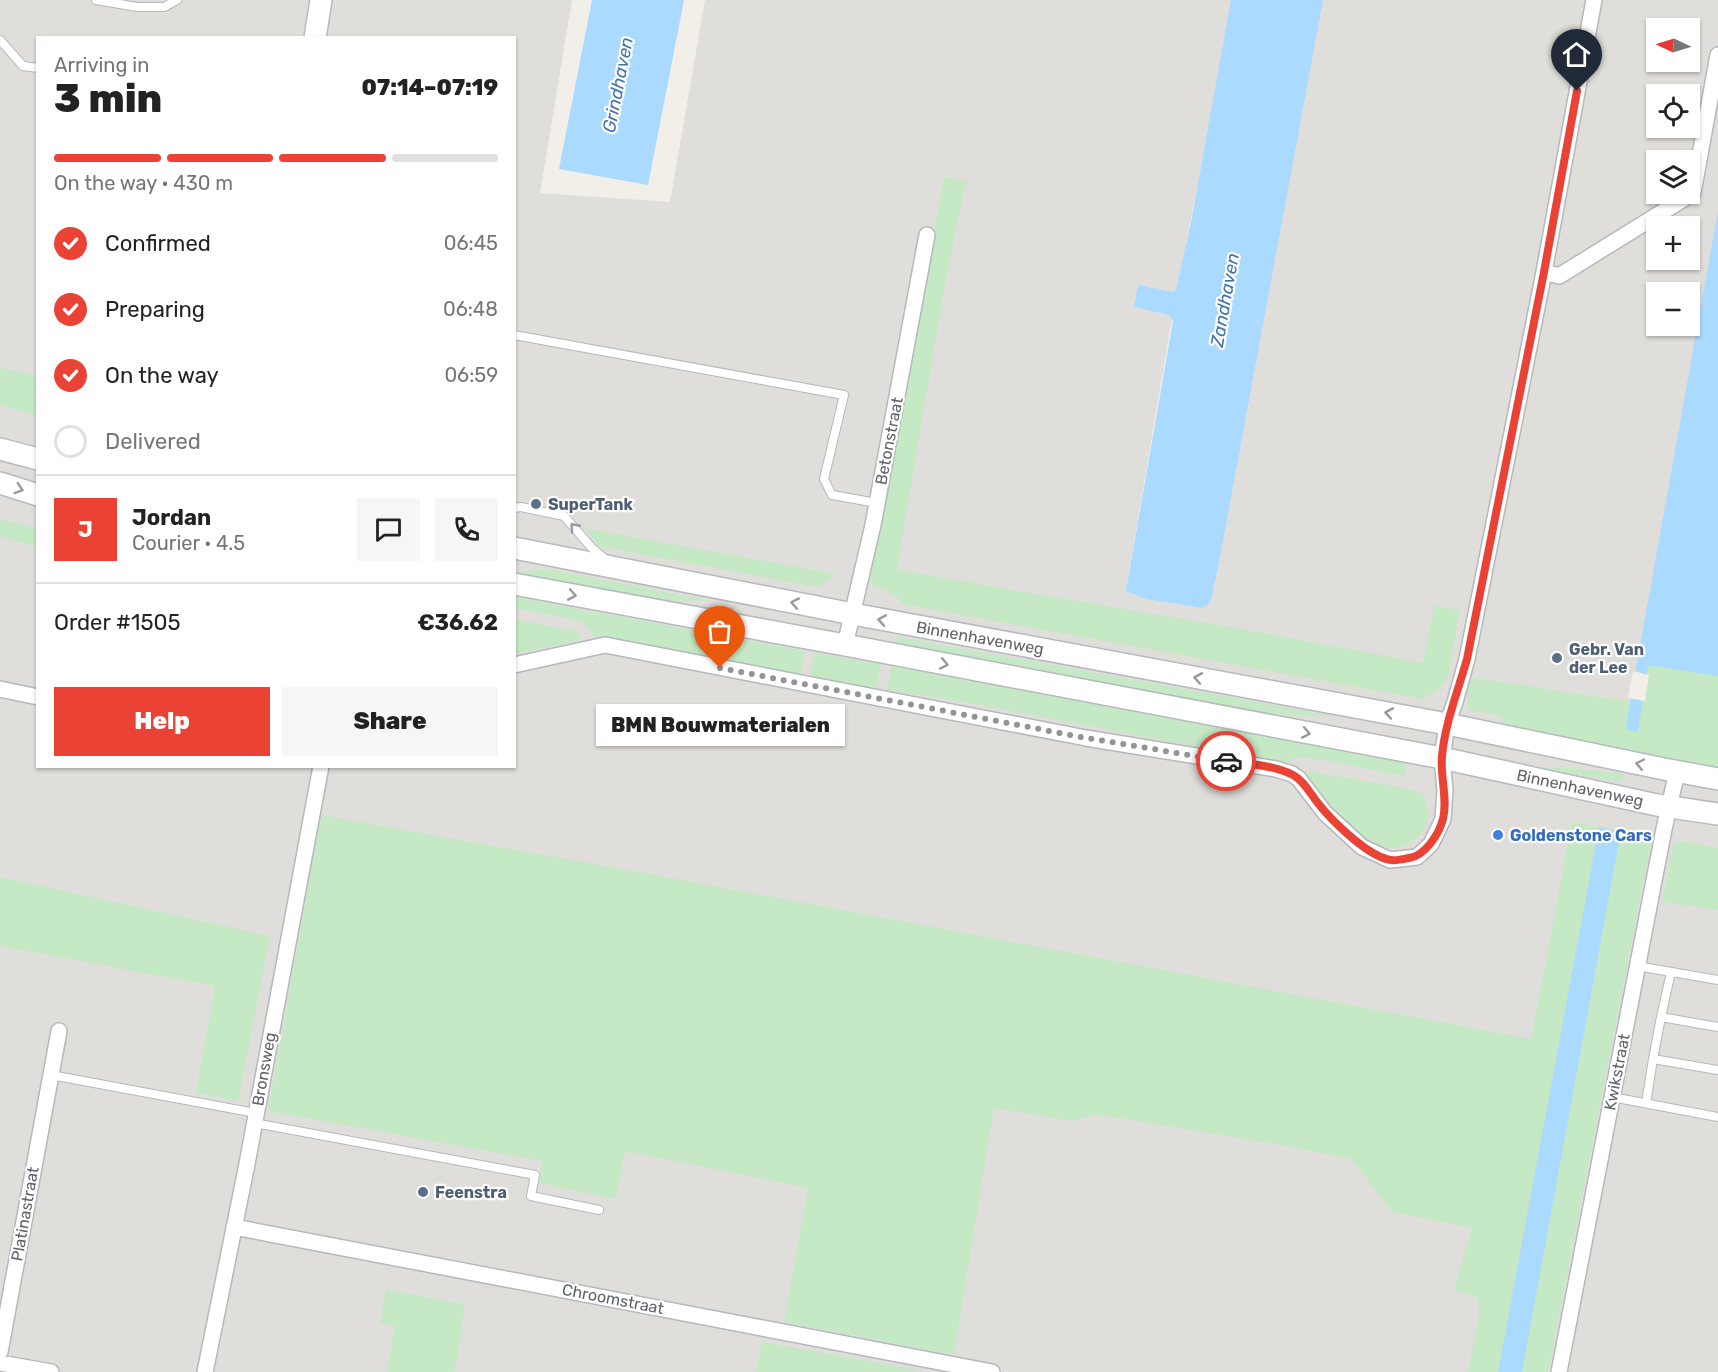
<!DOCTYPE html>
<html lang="en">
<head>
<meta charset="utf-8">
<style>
  body { margin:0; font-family:Rubik,sans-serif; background:#f6f6f6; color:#222; height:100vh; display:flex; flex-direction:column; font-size:22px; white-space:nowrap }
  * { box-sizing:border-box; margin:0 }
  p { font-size:20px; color:#767676 }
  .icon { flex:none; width:33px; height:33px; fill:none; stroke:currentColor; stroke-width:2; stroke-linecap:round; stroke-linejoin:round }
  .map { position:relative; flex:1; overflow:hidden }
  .drawer { position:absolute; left:36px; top:36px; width:480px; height:732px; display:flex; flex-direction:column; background:#fff; border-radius:0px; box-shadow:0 2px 4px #0004 }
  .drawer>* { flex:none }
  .needle { width:39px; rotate:274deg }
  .controls { position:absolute; left:1646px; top:18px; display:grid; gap:12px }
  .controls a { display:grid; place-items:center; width:54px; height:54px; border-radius:0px; background:#fff; box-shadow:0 2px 4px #0004; font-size:30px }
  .pin { position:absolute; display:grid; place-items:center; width:51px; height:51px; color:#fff; margin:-62px -26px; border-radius:50% 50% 50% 0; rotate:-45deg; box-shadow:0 0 6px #0007 }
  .pin .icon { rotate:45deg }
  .courier { position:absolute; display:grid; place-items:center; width:60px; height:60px; margin:-30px; border:4px solid #ea4335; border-radius:50%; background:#fff; color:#222; box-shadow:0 2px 8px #0007 }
  .bubble { position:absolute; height:42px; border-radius:0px; background:#fff; box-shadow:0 2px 4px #0004; font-size:20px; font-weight:800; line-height:42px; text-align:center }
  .overview em { font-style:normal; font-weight:800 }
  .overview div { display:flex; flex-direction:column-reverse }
  .overview { display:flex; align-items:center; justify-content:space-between; height:102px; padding:0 18px }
  h1 { font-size:39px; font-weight:800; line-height:45px }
  .bar { display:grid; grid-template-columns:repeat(4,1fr); gap:9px 6px; align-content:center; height:72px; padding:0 18px }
  .bar i { height:8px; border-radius:4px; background:#e0e0e0 }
  .bar .selected { background:#ea4335 }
  .bar p { grid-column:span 4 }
  .line { display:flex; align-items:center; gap:15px; padding:0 18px; border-top:2px solid #e0e0e0 }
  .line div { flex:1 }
  .round { display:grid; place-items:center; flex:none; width:63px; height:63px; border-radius:0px; background:#f6f6f6 }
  ol { padding:0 18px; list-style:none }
  li { display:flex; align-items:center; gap:18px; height:66px }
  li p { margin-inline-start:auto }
  li .icon { padding:6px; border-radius:50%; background:#ea4335; color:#fff; stroke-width:4 }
  li:last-child { color:#767676 }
  li i { width:33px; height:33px; border:3px solid #e0e0e0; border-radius:50% }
  .action { display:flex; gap:12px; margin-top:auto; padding:12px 18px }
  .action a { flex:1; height:69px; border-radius:0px; background:#ea4335; color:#fff; font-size:24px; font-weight:800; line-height:69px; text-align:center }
  .action a+a { background:#f6f6f6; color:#222 }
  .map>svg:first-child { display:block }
</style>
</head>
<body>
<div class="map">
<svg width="1718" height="1372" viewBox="0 0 1718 1372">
  <rect width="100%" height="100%" fill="#f1efe8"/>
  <!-- industrial -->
  <path fill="#e0deda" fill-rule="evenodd" d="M0,0H572L540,193L670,202L705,0H1233L1174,306L1126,590L1311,0H1718V1372H0ZM1656,28H1689V62H1656ZM38,38H514V766H38ZM1656,94H1689V128H1656ZM1656,160H1689V194H1656ZM1656,226H1689V260H1656ZM1656,292H1689V326H1656Z"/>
  <!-- green -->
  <path fill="#c5e8c5" d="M944,177L966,181L946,278L897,570L1241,629L1423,663L1434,606L1460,610L1448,677L1441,687L1423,699L902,604L899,598L870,582L873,560Z
    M0,368L37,375V416L0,405Z
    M0,519L37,529V547L0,536Z
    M584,528L836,574L818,587L599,546Z
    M547,569L712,601L641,600L515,574L514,572Z
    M514,597L805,651L801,674L596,637L585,624L575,620L515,608Z
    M514,619L577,632L581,640L515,654Z
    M897,637L1332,716L1235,713L895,650Z
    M814,653L881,664L876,688L810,676Z
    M1648,665L1718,676V770L1503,729L1502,716L1469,710C1466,698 1467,689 1469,677L1630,702L1626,727L1637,732Z
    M891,666L1407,763L1404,776L1322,760L1295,757L1286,764L970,703L887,690Z
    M1541,768H1572L1623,774L1622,782L1611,781Z
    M1305,771L1405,788C1409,789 1415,790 1419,792C1423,794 1425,799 1426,804C1427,808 1429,814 1428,818C1426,832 1409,848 1395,848C1385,848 1375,844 1367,841L1298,775Z
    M321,815L644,873L1531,1039L1562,876L1571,822L1599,827L1498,1372H1468L1479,1316L1478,1298L1454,1290L1472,1228L1392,1212L1351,1159L1275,1144L1096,1114L1073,1121L994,1108L954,1355L784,1322L808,1188L625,1151L616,1199L539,1183L542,1161L268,1111Z
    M1621,831L1650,837L1649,852L1548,1372H1522Z
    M1684,842L1718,848V910L1662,902L1673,846L1675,843Z
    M0,877L270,936L238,1101L196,1093L215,986L0,946Z
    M386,1290L465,1304L455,1372H387L395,1325L380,1323Z
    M762,1342L917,1370L916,1372H756Z"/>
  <!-- water -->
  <path fill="#aadaff" d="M592,0H684L648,185L559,169Z
    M1231,0H1323L1220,557L1211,600L1209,604L1203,608L1146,599L1126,591L1173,321L1169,315L1134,307L1138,285L1172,292L1176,290L1191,222Z
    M1718,211V676L1648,665L1638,732L1631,731L1626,728L1630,702Z
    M1599,827L1621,831L1522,1372H1498Z"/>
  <!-- pier -->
  <path fill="#f1efe8" d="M1633,671L1649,675L1645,701L1628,698Z"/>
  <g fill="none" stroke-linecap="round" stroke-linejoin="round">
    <defs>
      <path id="lane" d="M96,0L137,7H164L177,0
        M0,40L23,66L38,68
        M514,335L844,395L824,479L832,495L877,503
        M514,508L521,507L564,516L591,547L605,559
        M1637,966L1718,980
        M1661,1017L1671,972
        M1718,1027L1661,1017L1653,1059L1718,1070
        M51,1075L256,1113
        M1612,1097L1718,1117
        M1646,1103L1653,1059
        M254,1123L535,1175L531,1196L599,1210"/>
      <path id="street" d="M1544,272L1559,276L1693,193L1718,55
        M845,645L873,525L927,235
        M514,665L605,645L1086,738L1276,769L1292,774L1299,779L1325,813L1362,847L1390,860L1417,857L1431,844L1443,819L1445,790L1442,758L1447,724L1455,702L1467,659L1544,272L1594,0
        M0,689L38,697
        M234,1227L992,1372
        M0,1352L59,1031
        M0,1363L51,1372
        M205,1372L247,1164L321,766
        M1559,1372L1664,829L1677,772"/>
      <path id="secondary" d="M315,38L321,0
        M0,449L38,459
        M0,483L38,495
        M514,548L853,614L1447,724L1664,769L1718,779
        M514,584L845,645L1442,758L1657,805L1718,814"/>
    </defs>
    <!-- lane casing -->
    <use href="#lane" stroke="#b5b8bc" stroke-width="10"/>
    <!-- street casing -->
    <use href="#street" stroke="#b5b8bc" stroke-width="18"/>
    <!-- secondary casing -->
    <use href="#secondary" stroke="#b6babf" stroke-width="24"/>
    <!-- lane -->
    <use href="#lane" stroke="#fff" stroke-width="8"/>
    <!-- street -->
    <use href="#street" stroke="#fff" stroke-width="15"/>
    <!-- secondary -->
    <use href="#secondary" stroke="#fff" stroke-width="21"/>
  </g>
  <!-- one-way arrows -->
  <defs><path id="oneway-chevron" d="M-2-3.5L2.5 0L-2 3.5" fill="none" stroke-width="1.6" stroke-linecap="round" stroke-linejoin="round" transform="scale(1.5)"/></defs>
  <g stroke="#979a9d">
    <use href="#oneway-chevron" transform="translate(19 489) rotate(18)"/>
    <use href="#oneway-chevron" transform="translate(574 527) rotate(-132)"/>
    <use href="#oneway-chevron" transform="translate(572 595) rotate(10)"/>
    <use href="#oneway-chevron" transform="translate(795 603) rotate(-169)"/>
    <use href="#oneway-chevron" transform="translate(882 620) rotate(-170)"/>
    <use href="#oneway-chevron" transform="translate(944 664) rotate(11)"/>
    <use href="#oneway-chevron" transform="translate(1198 678) rotate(-170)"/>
    <use href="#oneway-chevron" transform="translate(1389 713) rotate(-170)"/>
    <use href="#oneway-chevron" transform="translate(1306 733) rotate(11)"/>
    <use href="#oneway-chevron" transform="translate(1640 764) rotate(-168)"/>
  </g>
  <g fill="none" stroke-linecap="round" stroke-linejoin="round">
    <!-- done -->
    <path stroke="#929495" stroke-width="6" stroke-dasharray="0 10.8" d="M720,668L1086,738L1226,761"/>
    <!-- route -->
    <path stroke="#ea4335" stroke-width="8" d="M1226,761C1247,764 1274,765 1293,775C1303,780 1310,793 1317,802C1331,820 1368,857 1391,860C1396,861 1403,859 1409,858C1425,856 1439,834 1443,819C1448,799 1440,777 1442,756C1445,723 1458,691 1467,659L1544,272L1577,91"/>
  </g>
  <!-- markers -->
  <g fill="#5c6f8a" stroke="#fff" stroke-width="2">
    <circle cx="536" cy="504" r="6"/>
    <circle cx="1557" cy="658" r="6"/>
    <circle cx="423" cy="1192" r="6"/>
  </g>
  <circle fill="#3f7fe0" stroke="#fff" stroke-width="2" cx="1498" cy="835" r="6"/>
  <g text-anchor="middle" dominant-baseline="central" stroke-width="4.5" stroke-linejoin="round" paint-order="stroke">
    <!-- street labels -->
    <g font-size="16" fill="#5f6368" stroke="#fff">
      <text transform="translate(889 441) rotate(-79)">Betonstraat</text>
      <text transform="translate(980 638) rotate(10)">Binnenhavenweg</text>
      <text transform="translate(1580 788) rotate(12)">Binnenhavenweg</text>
      <text transform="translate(264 1069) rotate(-80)">Bronsweg</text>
      <text transform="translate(1617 1072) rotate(-79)">Kwikstraat</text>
      <text transform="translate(25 1214) rotate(-80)">Platinastraat</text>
      <text transform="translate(613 1299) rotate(11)">Chroomstraat</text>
    </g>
    <!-- service labels -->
    <g font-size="16" font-weight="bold" fill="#4e5e75" stroke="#fff" text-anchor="start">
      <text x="548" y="504">SuperTank</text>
      <text x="1569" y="649">Gebr. Van<tspan x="1569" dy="18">der Lee</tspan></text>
      <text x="435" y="1192">Feenstra</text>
    </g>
    <!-- shop labels -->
    <g font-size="16" font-weight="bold" fill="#366cbe" stroke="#fff" text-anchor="start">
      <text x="1510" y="835">Goldenstone Cars</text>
    </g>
    <!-- water labels -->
    <g font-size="18" font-style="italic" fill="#4174aa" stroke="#fff">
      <text transform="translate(618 85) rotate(-79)">Grindhaven</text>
      <text transform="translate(1225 300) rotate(-80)">Zandhaven</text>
    </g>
  </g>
</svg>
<div class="controls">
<a><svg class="needle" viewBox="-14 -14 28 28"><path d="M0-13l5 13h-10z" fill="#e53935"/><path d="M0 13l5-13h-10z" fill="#767676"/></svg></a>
<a><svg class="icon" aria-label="locate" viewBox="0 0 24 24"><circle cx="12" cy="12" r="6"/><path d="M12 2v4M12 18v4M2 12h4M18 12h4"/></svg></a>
<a><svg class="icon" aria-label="layers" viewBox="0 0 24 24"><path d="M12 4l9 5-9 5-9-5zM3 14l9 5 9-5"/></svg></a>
<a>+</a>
<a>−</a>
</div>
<div class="pin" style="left:720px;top:668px;background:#ea580c"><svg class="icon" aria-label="bag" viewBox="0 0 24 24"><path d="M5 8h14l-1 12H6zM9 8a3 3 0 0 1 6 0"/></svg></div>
<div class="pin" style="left:1577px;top:91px;background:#1f2937"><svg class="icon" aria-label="home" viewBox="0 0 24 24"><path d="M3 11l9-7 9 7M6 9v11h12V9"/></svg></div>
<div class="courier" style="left:1226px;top:761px"><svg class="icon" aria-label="car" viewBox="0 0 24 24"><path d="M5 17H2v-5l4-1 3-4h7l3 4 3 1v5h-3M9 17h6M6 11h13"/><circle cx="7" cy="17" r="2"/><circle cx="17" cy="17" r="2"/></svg></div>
<div class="bubble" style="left:596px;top:704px;width:249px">BMN Bouwmaterialen</div>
<section class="drawer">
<div class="overview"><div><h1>3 min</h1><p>Arriving in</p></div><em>07:14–07:19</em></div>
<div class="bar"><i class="selected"></i><i class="selected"></i><i class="selected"></i><i></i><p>On the way · 430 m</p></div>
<ol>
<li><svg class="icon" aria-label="check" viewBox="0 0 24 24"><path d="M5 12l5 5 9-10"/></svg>Confirmed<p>06:45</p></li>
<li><svg class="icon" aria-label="check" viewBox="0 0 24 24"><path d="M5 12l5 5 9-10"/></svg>Preparing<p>06:48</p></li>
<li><svg class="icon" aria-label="check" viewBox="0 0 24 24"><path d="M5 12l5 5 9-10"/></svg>On the way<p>06:59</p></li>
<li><i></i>Delivered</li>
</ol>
<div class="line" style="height:108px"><b class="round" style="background:#ea4335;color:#fff">J</b><div><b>Jordan</b><p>Courier · 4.5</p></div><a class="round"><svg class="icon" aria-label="chat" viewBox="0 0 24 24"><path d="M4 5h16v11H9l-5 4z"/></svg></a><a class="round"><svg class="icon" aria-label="phone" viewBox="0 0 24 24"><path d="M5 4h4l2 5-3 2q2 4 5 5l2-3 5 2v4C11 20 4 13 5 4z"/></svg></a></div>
<div class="line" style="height:78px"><div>Order #1505</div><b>€36.62</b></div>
<div class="action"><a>Help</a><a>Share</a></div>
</section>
</div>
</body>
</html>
